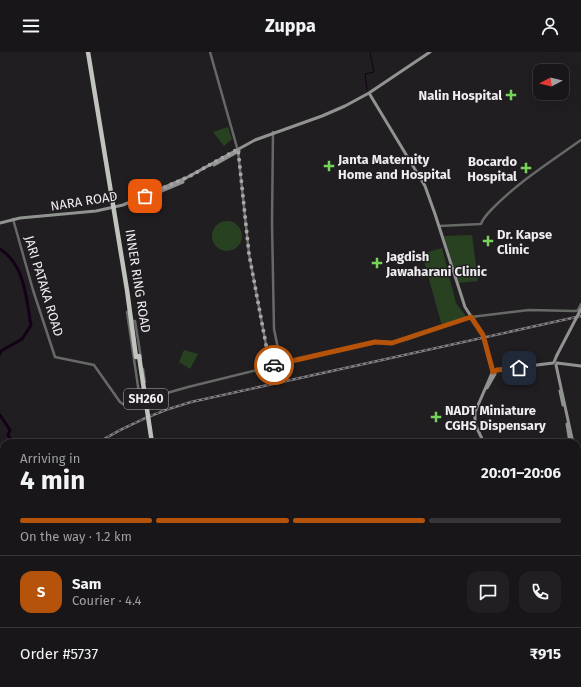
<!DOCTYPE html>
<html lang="en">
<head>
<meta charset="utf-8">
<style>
  body { margin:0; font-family:"Fira Sans",sans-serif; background:#221f22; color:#f1f3f6; height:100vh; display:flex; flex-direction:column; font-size:15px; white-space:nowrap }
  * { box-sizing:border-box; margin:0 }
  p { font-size:13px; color:#9f9fa2 }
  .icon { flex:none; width:22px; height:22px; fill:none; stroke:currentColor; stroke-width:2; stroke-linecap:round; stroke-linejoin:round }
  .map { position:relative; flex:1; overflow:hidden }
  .panel { position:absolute; left:0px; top:387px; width:581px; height:248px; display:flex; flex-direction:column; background:#191619; border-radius:12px 12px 0 0; box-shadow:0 4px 16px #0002,0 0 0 1px #373538 }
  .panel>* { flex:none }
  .needle { width:26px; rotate:263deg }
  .controls { position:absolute; left:533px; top:12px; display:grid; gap:8px }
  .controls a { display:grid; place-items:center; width:36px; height:36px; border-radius:8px; background:#191619; box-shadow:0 4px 16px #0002,0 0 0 1px #373538; font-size:20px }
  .pin { position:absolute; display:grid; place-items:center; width:34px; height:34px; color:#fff; margin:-17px; border-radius:8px; box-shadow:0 2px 6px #0006 }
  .courier { position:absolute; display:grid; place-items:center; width:40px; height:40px; margin:-20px; border:3px solid #b45309; border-radius:50%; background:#fff; color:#222; box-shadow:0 1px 5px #0007 }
  .overview em { font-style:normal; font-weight:700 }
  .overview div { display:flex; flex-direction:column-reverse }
  .overview { display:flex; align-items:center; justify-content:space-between; height:68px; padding:0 20px }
  h1 { font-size:26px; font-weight:700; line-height:30px }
  .bar { display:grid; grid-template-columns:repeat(4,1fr); gap:6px 4px; align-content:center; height:48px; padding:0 20px }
  .bar i { height:5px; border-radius:3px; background:#373538 }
  .bar .selected { background:#b45309 }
  .bar p { grid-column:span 4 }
  .line { display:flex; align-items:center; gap:10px; padding:0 20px; border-top:1px solid #373538 }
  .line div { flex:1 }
  .round { display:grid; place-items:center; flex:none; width:42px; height:42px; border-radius:12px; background:#221f22 }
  header { display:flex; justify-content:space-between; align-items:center; height:52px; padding:0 20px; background:#191619; font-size:18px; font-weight:700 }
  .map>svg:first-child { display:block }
</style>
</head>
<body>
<header><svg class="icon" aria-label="menu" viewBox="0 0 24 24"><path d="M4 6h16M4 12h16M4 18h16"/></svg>Zuppa<svg class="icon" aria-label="person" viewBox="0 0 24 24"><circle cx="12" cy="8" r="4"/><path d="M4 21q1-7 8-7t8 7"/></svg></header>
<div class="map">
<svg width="581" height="635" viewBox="0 0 581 635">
  <rect width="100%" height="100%" fill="#211e21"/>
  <!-- green -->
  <path fill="#284221" d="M228,75L232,87L224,94L213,80Z
    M212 184a15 15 0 1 1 30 0a15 15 0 1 1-30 0Z
    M472,183L478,229L459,231L444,184Z
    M442,196L456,251L467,266L442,274L422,202Z
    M184,298L198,302L190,317L179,310Z"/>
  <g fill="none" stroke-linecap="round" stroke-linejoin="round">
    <!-- stream -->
    <path stroke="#140018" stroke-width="1" d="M367,38L365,22L374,20L370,0
      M333,635V631"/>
    <!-- river -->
    <path stroke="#140018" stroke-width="3" d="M0,197C25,213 26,246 31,273L22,287L1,299L0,302
      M0,363L10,378L8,383L13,391
      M180,631L183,635"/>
    <!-- tertiary -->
    <path stroke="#676967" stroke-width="2.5" d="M210,0L238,99L249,202L270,314
      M273,80L272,171L274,277L281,311
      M13,167L33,238L55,305L94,313L120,350L123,352L132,351L188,335L318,303L375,290L392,291L408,287L471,265L529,258L574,259L581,258
      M439,174L481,172C483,166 488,161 492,157C518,130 550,110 581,88
      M578,258L581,252
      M129,259L127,260L140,348
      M133,269H135L141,306
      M143,317L145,330
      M577,426L581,442
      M577,492L581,491
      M0,512L4,511
      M83,631L84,635
      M298,631L299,635"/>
    <!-- secondary -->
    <path stroke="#919390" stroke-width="3" d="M369,41L425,134L435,162L465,255L483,283
      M214,113L239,99
      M140,148L183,130
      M0,171L20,166L96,159L123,153L186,126L255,88L322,64L345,54L369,41L430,0
      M485,290L492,318L493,321
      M554,310L557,303
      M557,311L581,314
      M556,313L573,391
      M487,336L495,322
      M560,339L563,353
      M567,372L570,391
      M484,391L475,372V360L492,321L497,318L553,311
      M553,631V635
      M555,631V635"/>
    <!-- primary -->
    <path stroke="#b1b4b0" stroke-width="4" d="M577,413L581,412"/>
    <!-- trunk -->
    <path stroke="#c0c3be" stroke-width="4.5" d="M88,0L127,238L136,305
      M577,411L581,409
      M0,514H4
      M213,631L214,635"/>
    <defs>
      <path id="rail" d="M97,391C127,373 158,359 191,350L581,264
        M0,477L4,473"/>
    </defs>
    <!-- rail casing -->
    <use href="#rail" stroke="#848184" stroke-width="2.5"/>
    <!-- rail -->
    <use href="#rail" stroke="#211e21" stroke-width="1" stroke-dasharray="3" stroke-linecap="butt"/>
    <!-- secondary-bridge -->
    <path stroke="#919390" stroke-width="3" d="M483,283L485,290
      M557,303L581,257"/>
    <!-- trunk-bridge -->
    <path stroke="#c0c3be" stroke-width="4.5" d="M139,304L152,391"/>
  </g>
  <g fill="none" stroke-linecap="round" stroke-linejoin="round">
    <!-- done -->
    <path stroke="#a7a5a8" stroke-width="4" stroke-dasharray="0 7.2" d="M145,144L190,124L238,97L249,202L270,314L274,313"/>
    <!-- route -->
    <path stroke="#b45309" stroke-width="5" d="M274,313L375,290L392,291L471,265L483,283L493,320L497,318L519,316"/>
  </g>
  <!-- markers -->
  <g fill="#75d25a" stroke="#211e21" stroke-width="1.5">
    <path d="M509 37h4v4h4v4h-4v4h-4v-4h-4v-4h4z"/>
    <path d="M327 108h4v4h4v4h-4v4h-4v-4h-4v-4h4z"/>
    <path d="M524 110h4v4h4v4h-4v4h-4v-4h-4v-4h4z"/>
    <path d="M486 183h4v4h4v4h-4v4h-4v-4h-4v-4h4z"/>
    <path d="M375 205h4v4h4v4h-4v4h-4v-4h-4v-4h4z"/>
    <path d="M434 359h4v4h4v4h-4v4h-4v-4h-4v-4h4z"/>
  </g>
  <g text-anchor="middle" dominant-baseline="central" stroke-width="3" stroke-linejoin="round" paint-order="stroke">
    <!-- shield labels -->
    <rect fill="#211e21" stroke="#b1afb2" stroke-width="1" x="124" y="337" width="44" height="20" rx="3"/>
    <g font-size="12" font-weight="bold" fill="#efedf0">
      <text x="146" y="347">SH260</text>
    </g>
    <!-- poi labels -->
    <g font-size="13" font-weight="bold" fill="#efedf0" stroke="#211e21" text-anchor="start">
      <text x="502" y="43" text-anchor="end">Nalin Hospital</text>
      <text x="338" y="107">Janta Maternity<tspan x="338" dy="15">Home and Hospital</tspan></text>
      <text x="517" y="109" text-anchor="end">Bocardo<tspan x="517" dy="15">Hospital</tspan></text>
      <text x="497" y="182">Dr. Kapse<tspan x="497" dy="15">Clinic</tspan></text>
      <text x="386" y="204">Jagdish<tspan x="386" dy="15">Jawaharani Clinic</tspan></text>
      <text x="445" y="358">NADT Miniature<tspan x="445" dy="15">CGHS Dispensary</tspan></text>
    </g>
    <!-- street labels -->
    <g font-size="13" fill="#efedf0" stroke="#211e21">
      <text transform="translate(84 149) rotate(-9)">NARA ROAD</text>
      <text transform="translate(138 229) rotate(81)">INNER RING ROAD</text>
      <text transform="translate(44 234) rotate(73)">JARI PATAKA ROAD</text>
    </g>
  </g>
</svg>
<div class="controls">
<a><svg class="needle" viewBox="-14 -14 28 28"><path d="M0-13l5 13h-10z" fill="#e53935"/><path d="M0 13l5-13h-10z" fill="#9f9fa2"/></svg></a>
</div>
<div class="pin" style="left:145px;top:144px;background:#ea580c"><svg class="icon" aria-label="bag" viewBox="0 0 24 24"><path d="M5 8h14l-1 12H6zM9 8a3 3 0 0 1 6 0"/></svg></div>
<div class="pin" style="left:519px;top:316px;background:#1f2937"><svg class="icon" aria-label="home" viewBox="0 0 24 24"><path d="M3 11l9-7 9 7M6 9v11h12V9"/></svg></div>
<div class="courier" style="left:274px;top:313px"><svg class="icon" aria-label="car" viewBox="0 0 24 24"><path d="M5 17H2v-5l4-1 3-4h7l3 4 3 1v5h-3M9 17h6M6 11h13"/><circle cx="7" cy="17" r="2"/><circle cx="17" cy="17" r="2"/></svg></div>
<section class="panel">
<div class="overview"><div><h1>4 min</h1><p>Arriving in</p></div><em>20:01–20:06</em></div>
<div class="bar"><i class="selected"></i><i class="selected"></i><i class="selected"></i><i></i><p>On the way · 1.2 km</p></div>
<div class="line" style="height:72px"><b class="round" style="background:#b45309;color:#fff">S</b><div><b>Sam</b><p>Courier · 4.4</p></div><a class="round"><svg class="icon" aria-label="chat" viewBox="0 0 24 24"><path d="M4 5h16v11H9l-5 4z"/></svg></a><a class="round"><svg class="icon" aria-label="phone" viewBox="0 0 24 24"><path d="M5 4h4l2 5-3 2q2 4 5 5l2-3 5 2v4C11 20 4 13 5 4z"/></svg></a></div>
<div class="line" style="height:52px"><div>Order #5737</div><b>₹915</b></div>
</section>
</div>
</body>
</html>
